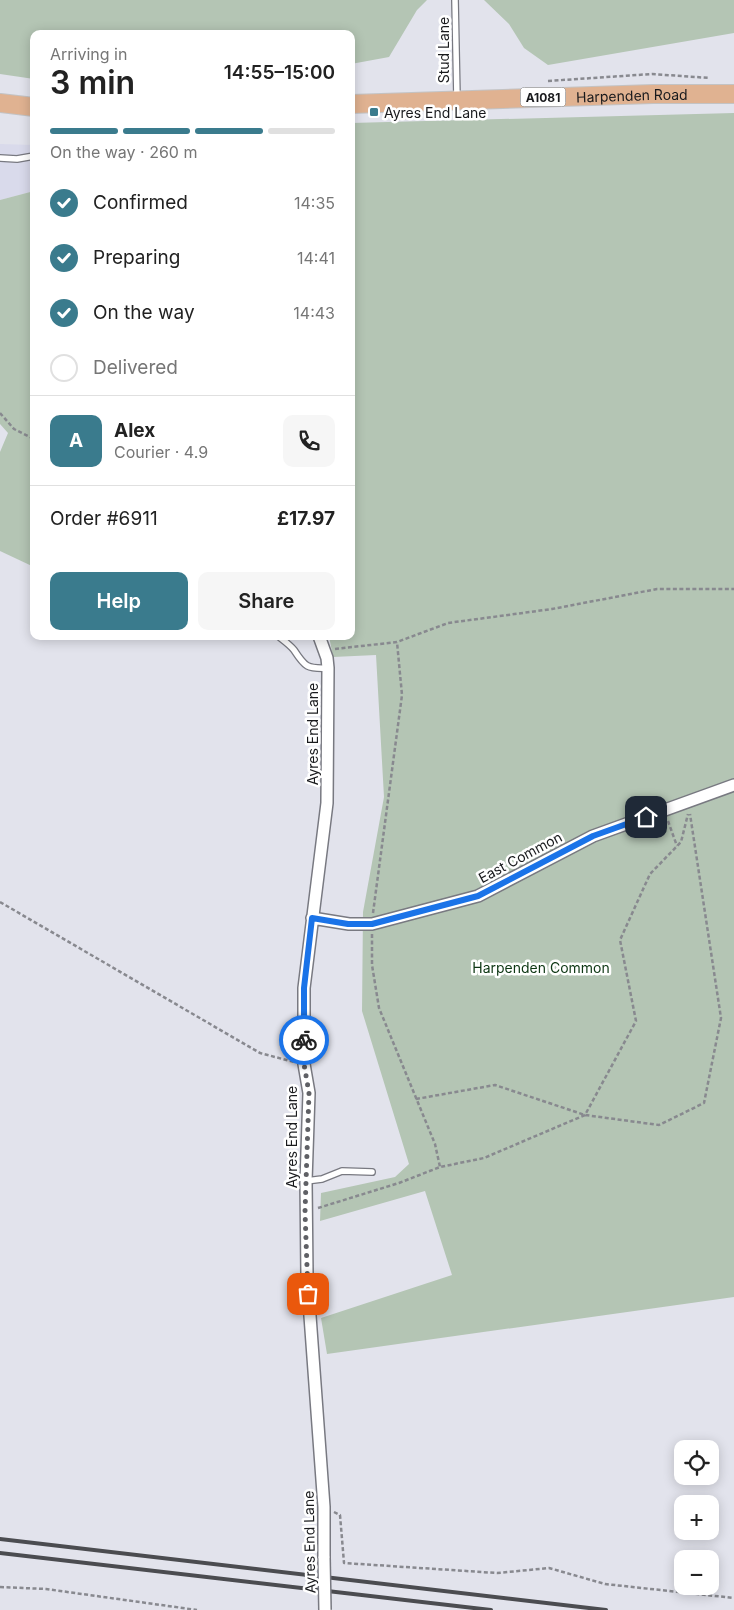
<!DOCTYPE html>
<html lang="en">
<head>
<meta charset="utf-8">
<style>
  body { margin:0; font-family:Inter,sans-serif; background:#f6f6f6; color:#222; height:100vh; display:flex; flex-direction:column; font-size:19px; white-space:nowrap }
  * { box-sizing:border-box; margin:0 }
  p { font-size:16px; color:#767676 }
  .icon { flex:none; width:28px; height:28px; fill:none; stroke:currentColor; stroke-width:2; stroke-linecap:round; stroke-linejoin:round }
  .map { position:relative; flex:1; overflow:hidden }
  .details { position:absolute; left:30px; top:30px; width:325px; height:610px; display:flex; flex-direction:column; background:#fff; border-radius:10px; box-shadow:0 2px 12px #0003 }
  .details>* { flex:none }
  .controls { position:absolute; left:674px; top:1440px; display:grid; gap:10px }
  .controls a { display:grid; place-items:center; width:45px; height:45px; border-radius:10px; background:#fff; box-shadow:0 2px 12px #0003; font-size:25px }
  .pin { position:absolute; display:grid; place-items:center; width:42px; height:42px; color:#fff; margin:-21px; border-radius:10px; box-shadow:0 2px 8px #0006 }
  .courier { position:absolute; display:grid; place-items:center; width:50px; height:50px; margin:-25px; border:4px solid #1a73e8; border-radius:50%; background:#fff; color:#222; box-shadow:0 1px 6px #0007 }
  .head em { font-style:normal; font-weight:600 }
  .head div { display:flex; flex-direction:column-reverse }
  .head { display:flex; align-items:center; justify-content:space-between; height:85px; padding:0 20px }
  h1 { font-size:32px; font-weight:600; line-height:38px }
  .bar { display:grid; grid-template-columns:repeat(4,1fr); gap:8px 5px; align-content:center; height:60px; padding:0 20px }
  .bar i { height:6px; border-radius:4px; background:#e0e0e0 }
  .bar .current { background:#3a7b8d }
  .bar p { grid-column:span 4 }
  .line { display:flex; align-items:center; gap:12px; padding:0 20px; border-top:1px solid #e0e0e0 }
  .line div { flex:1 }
  .round { display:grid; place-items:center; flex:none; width:52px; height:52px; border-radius:10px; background:#f6f6f6 }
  ol { padding:0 20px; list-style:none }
  li { display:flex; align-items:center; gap:15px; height:55px }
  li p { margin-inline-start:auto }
  li .icon { padding:5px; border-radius:50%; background:#3a7b8d; color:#fff; stroke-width:4 }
  li:last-child { color:#767676 }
  li i { width:28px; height:28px; border:2px solid #e0e0e0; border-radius:50% }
  .button { display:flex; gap:10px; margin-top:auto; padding:10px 20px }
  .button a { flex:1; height:58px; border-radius:10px; background:#3a7b8d; color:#fff; font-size:20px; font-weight:600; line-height:58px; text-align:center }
  .button a+a { background:#f6f6f6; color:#222 }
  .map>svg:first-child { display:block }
</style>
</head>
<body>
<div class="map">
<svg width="734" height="1610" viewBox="0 0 734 1610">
  <rect width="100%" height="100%" fill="#e2e3ec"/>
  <!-- built -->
  <path fill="#d9daeb" d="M0,144L34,145V191L0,200Z"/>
  <!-- green -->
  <path fill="#b4c5b4" d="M0,0H427L417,10L389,57L351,64V34H34V79L0,74Z
    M484,0H734V33L548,65L524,48L509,24Z
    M734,113V1297L327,1354L321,1318L452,1275L425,1191L320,1221L321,1193L395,1177L409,1164L362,1011L363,912L384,797L376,655L333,657L329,636H351V123Z
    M34,191V567L0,551V452L8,433L0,424V200Z"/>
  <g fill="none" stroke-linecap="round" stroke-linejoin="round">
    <defs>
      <path id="lane" d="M455,0L457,98
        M0,158L17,159L34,156
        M278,636C283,640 290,645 294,650C305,667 307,669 328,668
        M306,1181L322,1179L342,1171L372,1172"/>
      <path id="street" d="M319,636L327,658L328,668L327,803L304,988V1064L309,1093L306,1181L307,1275L324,1507V1558
        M312,918L349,924H372L478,896L593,836L734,785"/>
      <g id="primary">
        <path d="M0,103L34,107"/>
        <path id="s1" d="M351,104L653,94H734"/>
      </g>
    </defs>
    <!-- lane casing -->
    <use href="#lane" stroke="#787981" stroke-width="8"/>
    <!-- street casing -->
    <use href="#street" stroke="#787981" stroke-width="14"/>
    <!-- primary casing -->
    <use href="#primary" stroke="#c3c3c4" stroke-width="20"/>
    <!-- path -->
    <path stroke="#88898f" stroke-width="2.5" stroke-dasharray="4 2.5" stroke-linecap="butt" d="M548,81L652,74L710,78
      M0,413L14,429L34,439
      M335,649L397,642L448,623L552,609L657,589H734
      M668,821L677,846
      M0,902L260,1053L294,1062
      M373,913L402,695L397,642
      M372,934V965L379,1008L435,1144L440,1167
      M416,1099L495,1085L585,1115L659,1125L704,1103L721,1018L690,814
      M318,1208L399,1183L440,1167L484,1158L585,1115L636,1021L620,940L650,874L681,842L688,814
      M334,1512L340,1515L344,1563L497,1573L549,1568L605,1584L734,1598
      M0,1587L46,1589L197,1610"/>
    <!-- lane -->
    <use href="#lane" stroke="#fff" stroke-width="5.5"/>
    <!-- street -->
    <use href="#street" stroke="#fff" stroke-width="11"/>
    <!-- primary -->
    <use href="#primary" stroke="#e0b291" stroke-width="18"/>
    <!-- rail -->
    <path stroke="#4b4c50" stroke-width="4" d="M0,1539L606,1610
      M0,1553L491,1610"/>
    <defs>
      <path id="street-bridge" d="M324,1558L325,1610"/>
    </defs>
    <!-- street-bridge casing -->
    <use href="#street-bridge" stroke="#787981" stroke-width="14" stroke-linecap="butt"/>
    <!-- street-bridge -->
    <use href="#street-bridge" stroke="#fff" stroke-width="11"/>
  </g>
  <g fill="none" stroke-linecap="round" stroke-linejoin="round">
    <!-- done -->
    <path stroke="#5f6065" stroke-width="5" stroke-dasharray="0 9" d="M304,1040V1064L309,1093L305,1212L308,1294"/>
    <!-- route -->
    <path stroke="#1a73e8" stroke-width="6" d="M304,1040V988L312,918L348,924H372L478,896L593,836L646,817"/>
  </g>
  <!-- markers -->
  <rect fill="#3a7b8d" stroke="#fff" stroke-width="2" x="369" y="107" width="10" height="10" rx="2.5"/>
  <g text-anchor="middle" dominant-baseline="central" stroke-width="5" stroke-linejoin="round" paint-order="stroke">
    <!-- shield labels -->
    <rect fill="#fff" stroke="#5e5f61" stroke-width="1" x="520.5" y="87.5" width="45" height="19" rx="4"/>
    <g font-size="12" font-weight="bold" fill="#191a1d">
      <text x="543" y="97">A1081</text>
    </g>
    <!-- street labels -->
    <g font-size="14" fill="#191a1d" stroke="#fff">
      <text transform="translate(443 50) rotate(-90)">Stud Lane</text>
      <text stroke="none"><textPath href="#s1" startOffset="281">Harpenden Road</textPath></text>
      <text transform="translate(312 734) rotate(-90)">Ayres End Lane</text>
      <text transform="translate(520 857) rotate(-28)">East Common</text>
      <text transform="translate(291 1137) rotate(-90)">Ayres End Lane</text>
      <text transform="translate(309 1542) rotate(-91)">Ayres End Lane</text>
    </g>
    <!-- poi labels -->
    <g font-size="14" fill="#191a1d" stroke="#fff" text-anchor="start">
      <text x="384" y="112">Ayres End Lane</text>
    </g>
    <!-- park labels -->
    <g font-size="14" fill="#0d3713" stroke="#fff">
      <text x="541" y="967">Harpenden Common</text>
    </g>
  </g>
</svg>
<div class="controls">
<a><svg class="icon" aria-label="locate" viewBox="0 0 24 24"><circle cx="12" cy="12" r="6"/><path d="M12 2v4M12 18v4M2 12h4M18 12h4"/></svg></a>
<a>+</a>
<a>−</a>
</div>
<div class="pin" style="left:308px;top:1294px;background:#ea580c"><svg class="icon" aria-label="bag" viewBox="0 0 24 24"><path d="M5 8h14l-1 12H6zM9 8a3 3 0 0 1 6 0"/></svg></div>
<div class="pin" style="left:646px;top:817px;background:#1f2937"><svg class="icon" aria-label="home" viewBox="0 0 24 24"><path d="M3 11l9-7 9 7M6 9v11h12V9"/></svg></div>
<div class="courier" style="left:304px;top:1040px"><svg class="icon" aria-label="bike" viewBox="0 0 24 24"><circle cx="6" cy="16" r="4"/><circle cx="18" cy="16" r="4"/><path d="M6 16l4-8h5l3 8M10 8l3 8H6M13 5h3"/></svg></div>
<section class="details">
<div class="head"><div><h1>3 min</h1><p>Arriving in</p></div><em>14:55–15:00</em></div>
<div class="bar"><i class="current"></i><i class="current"></i><i class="current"></i><i></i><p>On the way · 260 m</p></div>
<ol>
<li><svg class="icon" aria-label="check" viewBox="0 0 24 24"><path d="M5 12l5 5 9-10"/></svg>Confirmed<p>14:35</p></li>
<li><svg class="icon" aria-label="check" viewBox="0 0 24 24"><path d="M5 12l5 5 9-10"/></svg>Preparing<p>14:41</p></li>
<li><svg class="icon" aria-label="check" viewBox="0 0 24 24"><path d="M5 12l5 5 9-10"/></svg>On the way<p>14:43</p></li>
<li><i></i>Delivered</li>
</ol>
<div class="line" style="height:90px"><b class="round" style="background:#3a7b8d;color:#fff">A</b><div><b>Alex</b><p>Courier · 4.9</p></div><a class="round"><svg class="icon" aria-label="phone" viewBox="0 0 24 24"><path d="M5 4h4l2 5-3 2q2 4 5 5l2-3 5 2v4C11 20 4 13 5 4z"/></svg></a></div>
<div class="line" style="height:65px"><div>Order #6911</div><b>£17.97</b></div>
<div class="button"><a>Help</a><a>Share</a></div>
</section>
</div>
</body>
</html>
